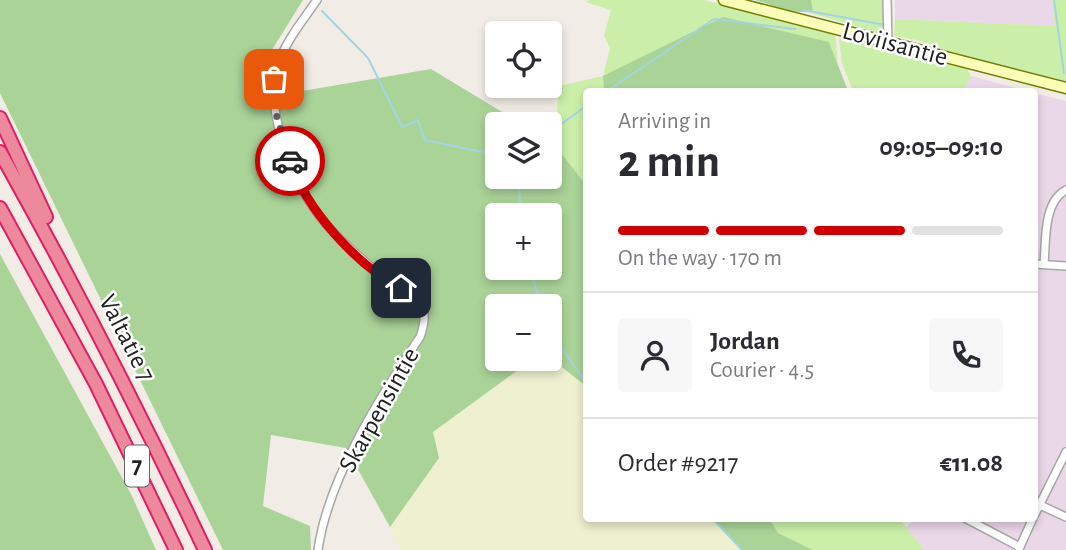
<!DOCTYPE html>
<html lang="en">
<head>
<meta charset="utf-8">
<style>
  body { margin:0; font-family:"Alegreya Sans",sans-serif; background:#f7f7f7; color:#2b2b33; height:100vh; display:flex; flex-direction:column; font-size:26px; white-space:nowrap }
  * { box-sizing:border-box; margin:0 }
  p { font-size:23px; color:#7c7c81 }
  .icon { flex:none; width:38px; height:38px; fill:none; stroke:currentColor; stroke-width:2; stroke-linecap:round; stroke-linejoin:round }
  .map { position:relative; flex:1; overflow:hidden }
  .details { position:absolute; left:583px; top:88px; width:455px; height:434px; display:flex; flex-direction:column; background:#fff; border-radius:7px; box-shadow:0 4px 10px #0003 }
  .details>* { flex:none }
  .buttons { position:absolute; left:485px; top:21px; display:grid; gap:14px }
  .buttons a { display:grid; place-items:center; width:77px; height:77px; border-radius:7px; background:#fff; box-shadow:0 4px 10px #0003; font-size:35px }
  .pin { position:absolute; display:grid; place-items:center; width:60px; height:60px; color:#fff; margin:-30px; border-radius:14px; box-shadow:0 4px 10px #0006 }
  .courier { position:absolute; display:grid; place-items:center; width:70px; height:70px; margin:-35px; border:5px solid #d00002; border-radius:50%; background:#fff; color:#222; box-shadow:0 2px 9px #0007 }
  .overview em { font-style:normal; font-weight:600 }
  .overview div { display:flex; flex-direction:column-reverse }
  .overview { display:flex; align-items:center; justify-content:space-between; height:119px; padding:0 35px }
  h1 { font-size:46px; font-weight:600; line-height:52px }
  .bar { display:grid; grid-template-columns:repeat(4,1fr); gap:10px 7px; align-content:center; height:84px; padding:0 35px }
  .bar i { height:9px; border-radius:5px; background:#e1e1e2 }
  .bar .on { background:#d00002 }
  .bar p { grid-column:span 4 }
  .line { display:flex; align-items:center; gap:18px; padding:0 35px; border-top:2px solid #e1e1e2 }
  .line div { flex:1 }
  .round { display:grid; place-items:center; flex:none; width:74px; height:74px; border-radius:7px; background:#f7f7f7 }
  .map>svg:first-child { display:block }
</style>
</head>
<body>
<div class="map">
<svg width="1066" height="550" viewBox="0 0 1066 550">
  <rect width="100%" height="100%" fill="#f1ede6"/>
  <!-- industrial -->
  <path fill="#ead7e7" d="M895,0H1052L1055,26L895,19Z
    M971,76L1027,91H963Z
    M1034,93L1066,101V550H924L906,527L917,518H1034Z"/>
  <!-- farmland -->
  <path fill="#eef0d0" d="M550,358L586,386V518H712L742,550H400L390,527L439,458L433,432L533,359Z"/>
  <!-- grass -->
  <path fill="#cbeea9" d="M590,0H704L835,34L838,65L829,42L781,32L603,76L604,91H586V185L555,145L559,86L603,76L610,48L604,36L611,10L585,2Z
    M811,0H882L884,34L807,12L813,9Z
    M1052,0H1066V81L952,53L922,41L894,36L895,19L1055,26Z
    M844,36L967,69L971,76L963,91H853L842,63L839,39Z
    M769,518H899L924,550H813L778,533Z"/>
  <!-- forest -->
  <path fill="#aad398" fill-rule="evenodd" d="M0,0H303L270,53L273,96L431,69L522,124H497V177H550V141L555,145L586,185V386L550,358V306H497V359H533L433,432L439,458L390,527L346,448L271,435L263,506L310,526L311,550H223L0,93ZM497,215H550V268H497Z
    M755,0H811L813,10C798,17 771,4 755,0Z
    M723,17L829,42L848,91H604L603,76Z
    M0,254L132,496L156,550H0Z
    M712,518H769L778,533L813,550H742Z"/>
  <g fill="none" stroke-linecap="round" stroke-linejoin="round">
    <!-- stream -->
    <path stroke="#a4d4e1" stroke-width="2" d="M1054,0L1064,73
      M803,10L885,25
      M322,11L368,58L402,127L418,120L425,140L497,155
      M607,91L714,19L795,29
      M550,147L556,128L586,106
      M518,177L521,215
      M529,268L542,306
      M550,322L559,344L586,383
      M712,518L742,550"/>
    <defs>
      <path id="minor" d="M317,0C303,20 286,41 278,64C263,103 291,178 315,210C330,232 351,249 371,267C385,280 407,286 419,301C427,311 424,326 420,337C380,397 328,478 318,550
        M887,0L888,42
        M1034,264L1066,266
        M1044,264C1046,241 1043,202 1066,190
        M1040,505L1066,517
        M1034,516L1066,452
        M965,518L1020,547
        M1019,549L1033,518"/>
      <path id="secondary" d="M724,0L1066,88"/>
      <path id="motorway" d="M0,118L46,217
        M0,152C73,282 141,415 205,550
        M0,208L96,384L176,550"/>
    </defs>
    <!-- minor casing -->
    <use href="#minor" stroke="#a7a7a7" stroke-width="10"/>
    <!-- secondary casing -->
    <use href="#secondary" stroke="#717e00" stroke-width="13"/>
    <!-- motorway casing -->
    <use href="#motorway" stroke="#e61c63" stroke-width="16"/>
    <!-- minor -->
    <use href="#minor" stroke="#fff" stroke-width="7"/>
    <!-- secondary -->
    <use href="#secondary" stroke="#fafdb7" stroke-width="10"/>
    <!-- motorway -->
    <use href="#motorway" stroke="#ec899d" stroke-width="12"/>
  </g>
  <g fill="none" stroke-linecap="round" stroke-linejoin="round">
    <!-- done -->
    <path stroke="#696865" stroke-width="7" stroke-dasharray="0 12.6" d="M274,79V107L290,161"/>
    <!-- route -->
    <path stroke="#d00002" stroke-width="9" d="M290,161C306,209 356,265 401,288"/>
  </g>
  <g text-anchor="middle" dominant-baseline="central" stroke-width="5" stroke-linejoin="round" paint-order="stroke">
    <!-- shield labels -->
    <rect fill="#fff" stroke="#636363" stroke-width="2" x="125" y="445.5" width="24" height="41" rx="5"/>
    <g font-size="24" font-weight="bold" fill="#202020">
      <text x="137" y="466">7</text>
    </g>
    <!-- street labels -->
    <g font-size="26" fill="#202020" stroke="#fff">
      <text transform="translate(895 44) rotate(15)">Loviisantie</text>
      <text transform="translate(127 338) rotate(63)">Valtatie 7</text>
      <text transform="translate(379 410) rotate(-61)">Skarpensintie</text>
    </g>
  </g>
</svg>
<div class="buttons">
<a><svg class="icon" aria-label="locate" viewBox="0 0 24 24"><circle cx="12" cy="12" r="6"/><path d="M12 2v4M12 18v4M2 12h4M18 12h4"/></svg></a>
<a><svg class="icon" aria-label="layers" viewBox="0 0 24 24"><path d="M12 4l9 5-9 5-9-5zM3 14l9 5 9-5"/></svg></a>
<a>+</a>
<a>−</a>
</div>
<div class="pin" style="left:274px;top:79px;background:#ea580c"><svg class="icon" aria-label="bag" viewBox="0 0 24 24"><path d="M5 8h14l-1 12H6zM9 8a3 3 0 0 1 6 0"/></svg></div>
<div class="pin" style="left:401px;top:288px;background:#1f2937"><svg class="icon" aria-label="home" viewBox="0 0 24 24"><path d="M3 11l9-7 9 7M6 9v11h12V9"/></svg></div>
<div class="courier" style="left:290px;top:161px"><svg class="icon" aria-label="car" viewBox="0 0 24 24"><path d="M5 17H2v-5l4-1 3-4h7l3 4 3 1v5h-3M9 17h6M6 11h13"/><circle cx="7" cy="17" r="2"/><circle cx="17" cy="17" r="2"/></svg></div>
<section class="details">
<div class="overview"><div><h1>2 min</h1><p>Arriving in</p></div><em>09:05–09:10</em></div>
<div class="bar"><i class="on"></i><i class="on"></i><i class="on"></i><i></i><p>On the way · 170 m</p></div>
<div class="line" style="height:126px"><a class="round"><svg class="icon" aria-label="person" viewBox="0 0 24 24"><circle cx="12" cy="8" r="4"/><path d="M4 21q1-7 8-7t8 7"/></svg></a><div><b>Jordan</b><p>Courier · 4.5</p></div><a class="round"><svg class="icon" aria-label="phone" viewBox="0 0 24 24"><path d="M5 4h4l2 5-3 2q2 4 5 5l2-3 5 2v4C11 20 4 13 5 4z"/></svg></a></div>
<div class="line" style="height:91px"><div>Order #9217</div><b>€11.08</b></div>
</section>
</div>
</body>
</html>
